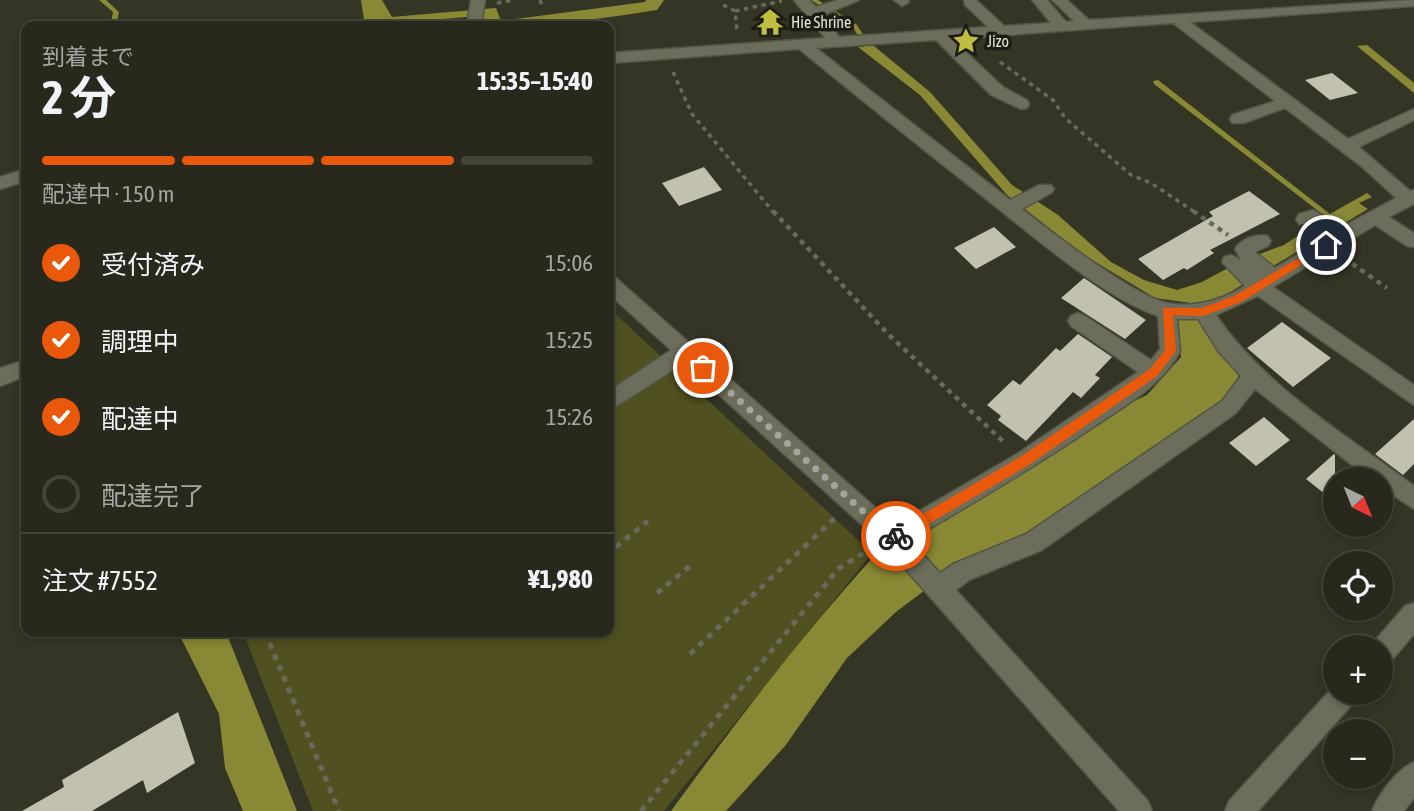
<!DOCTYPE html>
<html lang="ja">
<head>
<meta charset="utf-8">
<style>
  body { margin:0; font-family:"Asap Condensed","Noto Sans JP",sans-serif; background:#343429; color:#f1f3f6; height:100vh; display:flex; flex-direction:column; font-size:26px; white-space:nowrap }
  * { box-sizing:border-box; margin:0 }
  p { font-size:23px; color:#a5a6a3 }
  .icon { flex:none; width:38px; height:38px; fill:none; stroke:currentColor; stroke-width:2; stroke-linecap:round; stroke-linejoin:round }
  .map { position:relative; flex:1; overflow:hidden }
  .panel { position:absolute; left:21px; top:21px; width:593px; height:616px; display:flex; flex-direction:column; background:#28281c; border-radius:14px; box-shadow:0 4px 10px #0003,0 0 0 2px #44443b }
  .panel>* { flex:none }
  .needle { width:46px; rotate:137deg }
  .fabs { position:absolute; left:1323px; top:467px; display:grid; gap:14px }
  .fabs a { display:grid; place-items:center; width:70px; height:70px; border-radius:50%; background:#28281c; box-shadow:0 4px 10px #0003,0 0 0 2px #44443b; font-size:35px }
  .pin { position:absolute; display:grid; place-items:center; width:60px; height:60px; color:#fff; margin:-30px; border:4px solid #fff; border-radius:50%; box-shadow:0 2px 7px #0007 }
  .courier { position:absolute; display:grid; place-items:center; width:70px; height:70px; margin:-35px; border:5px solid #ea580c; border-radius:50%; background:#fff; color:#222; box-shadow:0 2px 9px #0007 }
  .headline em { font-style:normal; font-weight:700 }
  .headline div { display:flex; flex-direction:column-reverse }
  .headline { display:flex; align-items:center; justify-content:space-between; height:119px; padding:0 21px }
  h1 { font-size:46px; font-weight:700; line-height:52px }
  .bar { display:grid; grid-template-columns:repeat(4,1fr); gap:10px 7px; align-content:center; height:84px; padding:0 21px }
  .bar i { height:9px; border-radius:5px; background:#44443b }
  .bar .on { background:#ea580c }
  .bar p { grid-column:span 4 }
  .line { display:flex; align-items:center; gap:18px; padding:0 21px; border-top:2px solid #44443b }
  .line div { flex:1 }
  ol { padding:0 21px; list-style:none }
  li { display:flex; align-items:center; gap:21px; height:77px }
  li p { margin-inline-start:auto }
  li .icon { padding:7px; border-radius:50%; background:#ea580c; color:#fff; stroke-width:4 }
  li:last-child { color:#a5a6a3 }
  li i { width:38px; height:38px; border:4px solid #44443b; border-radius:50% }
  .map>svg:first-child { display:block }
</style>
</head>
<body>
<div class="map">
<svg width="1414" height="811" viewBox="0 0 1414 811">
  <rect width="100%" height="100%" fill="#353526"/>
  <!-- green -->
  <path fill="#505020" d="M609,308L872,553L664,811H313L243,632H609Z"/>
  <!-- water -->
  <path fill="#898834" d="M361,0H382L392,17L496,8L501,21L645,2L646,0H664L657,10C596,20 543,26 480,26L481,18L466,17L365,26Z
    M1367,45L1414,83V93L1357,46Z
    M874,46L930,92L1012,185L1058,215L1111,262L1144,280L1177,290L1202,282L1243,260L1284,245L1326,217L1154,84L1153,81L1158,80L1330,214L1367,193L1372,197L1359,203L1368,209L1222,297L1198,304L1155,298L1082,254L1007,195L920,95L858,47Z
    M1189,315L1198,316L1239,371L1237,383L1229,395L1193,425L1034,531L962,562L896,612L847,658L785,746L726,811H671C736,722 802,635 876,554L884,552L1119,408L1147,395L1181,357L1176,322Z
    M178,632H226L297,811H243L225,768L219,714Z"/>
  <g fill="none" stroke-linecap="round" stroke-linejoin="round">
    <!-- stream -->
    <path fill="#898834" fill-rule="evenodd" d="M99,0H106L119,12L116,26H110L113,12Z
      M811,0H818L857,25L871,47L877,54L876,55H872L865,48L853,27Z"/>
  </g>
  <!-- building -->
  <path fill="#c1c1ae" d="M1332,73L1358,93L1330,100L1305,80Z
    M704,167L722,190L679,206L662,183Z
    M1249,191L1280,214L1210,250L1214,253L1187,270L1184,268L1163,280L1138,259L1213,216L1209,212Z
    M994,227L1016,247L976,269L954,248Z
    M1084,278L1109,295L1146,320L1125,339L1061,298Z
    M1282,322L1331,358L1293,387L1247,348Z
    M1078,334L1112,357L1095,375L1100,378L1081,398L1073,392L1026,441L998,420L1001,416L987,405L1013,380L1020,385L1056,348L1060,351Z
    M1264,417L1290,440L1256,466L1229,443Z
    M1414,419V464L1403,475L1375,454Z
    M1334,454L1335,455V502L1306,479Z
    M178,712L195,763L147,793L143,780L92,811H22L64,787L62,780Z"/>
  <g fill="none" stroke-linecap="round" stroke-linejoin="round">
    <defs>
      <path id="minor" d="M471,0H485L481,26H467Z
        M794,0H809L816,7L838,0H859L823,15L839,37L988,27L965,5L964,0H976L1004,26L1051,23L1032,0H1047L1066,22L1074,21L1052,0H1067L1089,20L1414,0V6L1190,22L1348,139L1414,109V120L1359,147L1410,191L1414,190V204L1389,217L1414,233V247L1407,246L1375,225L1273,287L1414,385V405L1258,296L1216,315C1265,387 1345,434 1414,486V509L1381,487V480H1371L1255,389L1236,413L1042,550L969,580L956,590L1148,801L1152,811H1119L885,546L684,363L609,411V391L671,350L609,294V276L616,278L895,525L1017,454L1138,372L1071,326L1068,321L1071,316L1078,313L1085,316L1151,360L1160,349L1158,316C1105,298 1039,241 995,206C929,154 864,102 799,49L609,63V53L825,38ZM1173,23L1275,101L1232,115L1230,119L1232,123H1244L1285,108L1361,166L1396,198L1342,227L1313,210L1299,214L1296,219L1299,224H1311L1328,236L1275,268L1255,252L1268,246L1271,241L1268,236C1258,233 1240,239 1235,249L1241,260L1231,255L1224,257L1222,262L1245,286C1221,300 1196,308 1168,303C1136,298 1050,231 1022,209L1051,193L1054,189L1051,185H1039L1010,200L816,48L936,40L991,95L1021,109L1027,108L1029,104L1027,100L1003,87L952,39ZM1177,319H1198L1219,352L1241,376L1222,401L1026,534L953,564L940,573L910,540C972,504 1033,468 1092,428C1123,407 1163,385 1180,351Z
        M894,0H908L909,2L902,6Z
        M26,169V181L0,189V177Z
        M26,360V376L0,386V368Z
        M1414,603V634L1390,662L1381,665V648H1371L1372,644L1405,606Z
        M1335,685V693H1358L1354,702L1258,811H1225L1229,801Z
        M1414,762V798L1404,811H1372C1379,794 1396,770 1414,762Z"/>
    </defs>
    <!-- minor casing -->
    <use href="#minor" stroke="#545446" stroke-width="3"/>
    <!-- path-far2 -->
    <path stroke="#69695c" stroke-width="3.5" stroke-dasharray="4.5 4.5" stroke-linecap="butt" d="M540,0L542,6
      M497,3L515,0
      M723,5L735,11L737,31
      M735,11L782,1
      M1000,62L1053,100L1065,118L1131,175L1151,183L1196,213
      M673,72L692,114L774,213"/>
    <!-- path-far1 -->
    <path stroke="#69695c" stroke-width="4.5" stroke-dasharray="5 5" stroke-linecap="butt" d="M773,211L888,334L1006,444
      M1193,211L1228,235
      M1344,258L1387,288"/>
    <!-- path -->
    <path stroke="#69695c" stroke-width="5" stroke-dasharray="6 6" stroke-linecap="butt" d="M616,547L648,521
      M657,593L690,566
      M265,632L339,811
      M690,654L836,517
      M641,811L838,569L870,549"/>
    <!-- minor -->
    <use href="#minor" fill="#6d6d5c" fill-rule="evenodd"/>
  </g>
  <!-- route -->
  <path fill="#ea580c" d="M1326,242L1331,245L1329,248L1241,302L1203,316L1173,315L1176,351L1157,376L1029,465L901,540H892V532L1020,457L1150,369L1165,350L1163,308H1202L1234,296Z"/>
  <g fill="none" stroke-linecap="round" stroke-linejoin="round">
    <!-- done -->
    <path stroke="#a4a599" stroke-width="7" stroke-dasharray="0 12.6" d="M703,368L893,538L896,536"/>
  </g>
  <!-- icons -->
  <defs>
    <symbol id="temple-bare" viewBox="-9 -9 18 18"><path d="M0-6L5-2H3V0L6.5 2.5H4V6H1.5V3h-3V6H-4V2.5H-6.5L-3 0V-2H-5Z" fill="#bfbe41" stroke="#1c1c15" stroke-width="2.5" paint-order="stroke"/></symbol>
    <symbol id="sight-bare" viewBox="-9 -9 18 18"><path d="M0-6L1.8-2.2L6-1.7L2.9 1.2L3.7 5.4L0 3.3L-3.7 5.4L-2.9 1.2L-6-1.7L-1.8-2.2Z" fill="#bfbe41" stroke="#1c1c15" stroke-width="2.5" paint-order="stroke"/></symbol>
  </defs>
  <g fill-rule="evenodd">
    <use href="#temple-bare" x="751" y="3" width="38" height="38"/>
    <use href="#sight-bare" x="947" y="22" width="38" height="38"/>
  </g>
  <g text-anchor="middle" dominant-baseline="central" stroke-width="7" stroke-linejoin="round" paint-order="stroke">
    <!-- far-poi labels -->
    <g font-size="16" fill="#e0e1d7" stroke="#1c1c15" text-anchor="start">
      <text x="791" y="22">Hie Shrine</text>
      <text x="987" y="41">Jizo</text>
    </g>
  </g>
</svg>
<div class="fabs">
<a><svg class="needle" viewBox="-14 -14 28 28"><path d="M0-13l5 13h-10z" fill="#e53935"/><path d="M0 13l5-13h-10z" fill="#a5a6a3"/></svg></a>
<a><svg class="icon" aria-label="locate" viewBox="0 0 24 24"><circle cx="12" cy="12" r="6"/><path d="M12 2v4M12 18v4M2 12h4M18 12h4"/></svg></a>
<a>+</a>
<a>−</a>
</div>
<div class="pin" style="left:703px;top:368px;background:#ea580c"><svg class="icon" aria-label="bag" viewBox="0 0 24 24"><path d="M5 8h14l-1 12H6zM9 8a3 3 0 0 1 6 0"/></svg></div>
<div class="pin" style="left:1326px;top:245px;background:#1f2937"><svg class="icon" aria-label="home" viewBox="0 0 24 24"><path d="M3 11l9-7 9 7M6 9v11h12V9"/></svg></div>
<div class="courier" style="left:896px;top:536px"><svg class="icon" aria-label="bike" viewBox="0 0 24 24"><circle cx="6" cy="16" r="4"/><circle cx="18" cy="16" r="4"/><path d="M6 16l4-8h5l3 8M10 8l3 8H6M13 5h3"/></svg></div>
<section class="panel">
<div class="headline"><div><h1>2 分</h1><p>到着まで</p></div><em>15:35–15:40</em></div>
<div class="bar"><i class="on"></i><i class="on"></i><i class="on"></i><i></i><p>配達中 · 150 m</p></div>
<ol>
<li><svg class="icon" aria-label="check" viewBox="0 0 24 24"><path d="M5 12l5 5 9-10"/></svg>受付済み<p>15:06</p></li>
<li><svg class="icon" aria-label="check" viewBox="0 0 24 24"><path d="M5 12l5 5 9-10"/></svg>調理中<p>15:25</p></li>
<li><svg class="icon" aria-label="check" viewBox="0 0 24 24"><path d="M5 12l5 5 9-10"/></svg>配達中<p>15:26</p></li>
<li><i></i>配達完了</li>
</ol>
<div class="line" style="height:91px"><div>注文 #7552</div><b>¥1,980</b></div>
</section>
</div>
</body>
</html>
